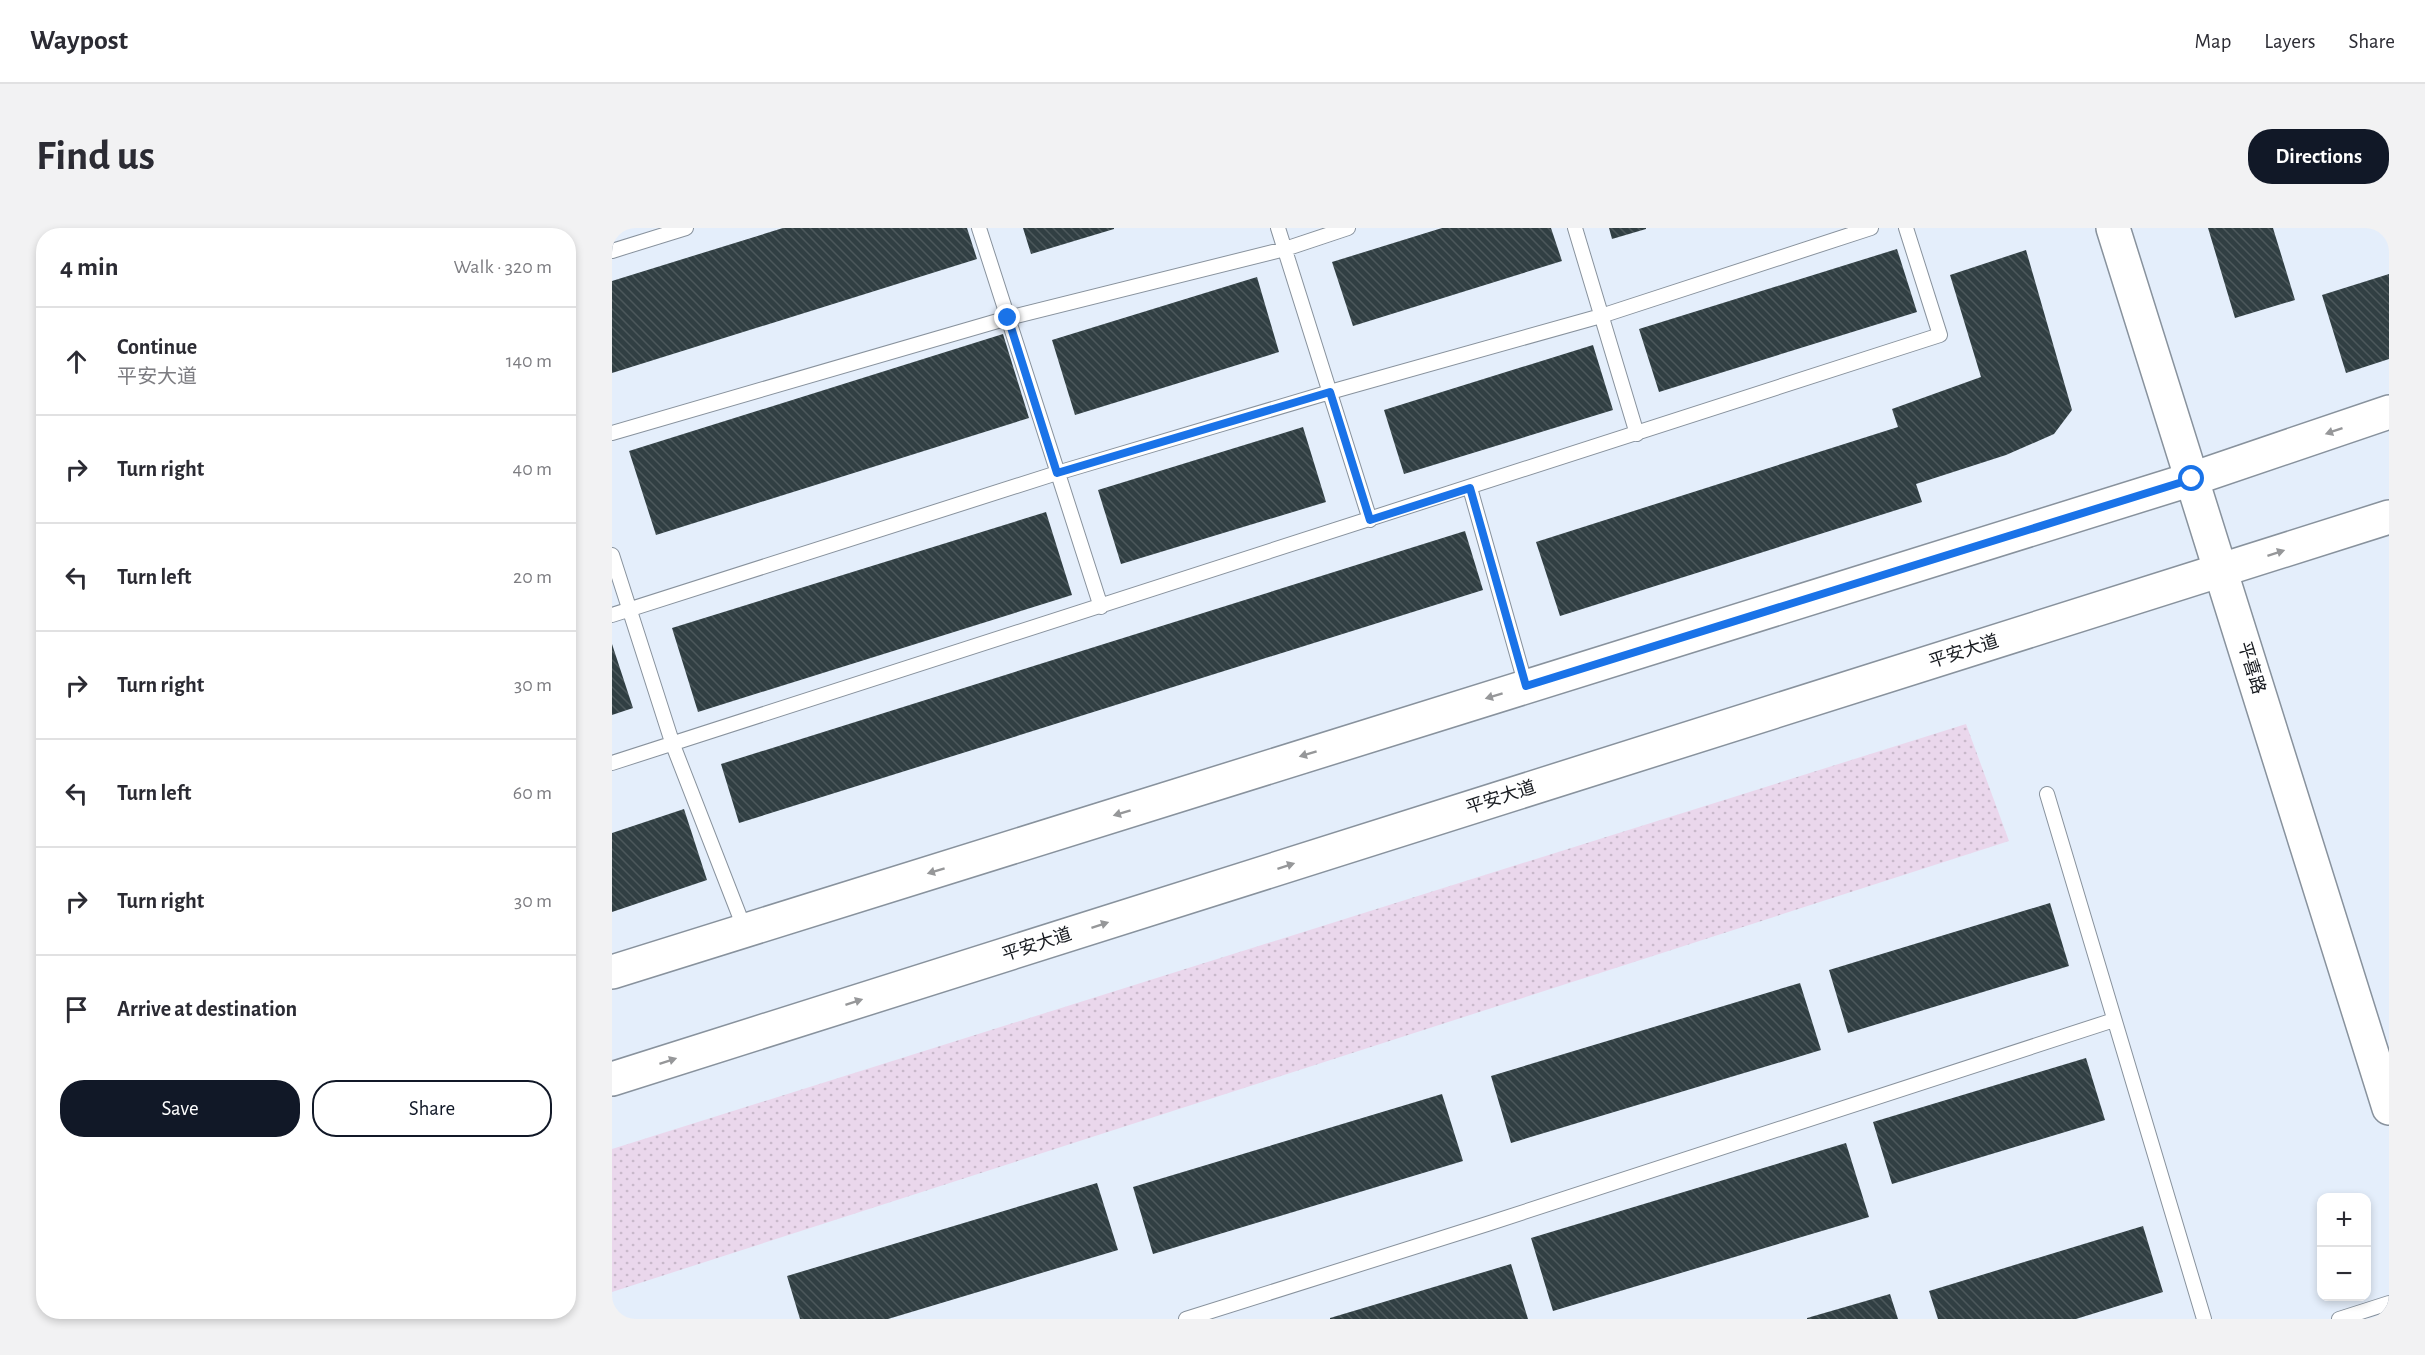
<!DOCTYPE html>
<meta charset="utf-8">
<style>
body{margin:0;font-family:"Alegreya Sans","Noto Sans SC",sans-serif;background:#f2f2f3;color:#2b2b33}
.controls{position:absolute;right:18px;bottom:18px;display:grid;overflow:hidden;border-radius:12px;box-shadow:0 3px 9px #0003}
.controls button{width:54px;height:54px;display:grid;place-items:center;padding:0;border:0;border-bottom:2px solid #e1e1e2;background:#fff;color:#2b2b33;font:30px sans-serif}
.stop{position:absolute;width:18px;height:18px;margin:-14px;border:4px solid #1a73e8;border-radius:50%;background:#fff}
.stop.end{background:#1a73e8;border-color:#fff;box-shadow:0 2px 6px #0008}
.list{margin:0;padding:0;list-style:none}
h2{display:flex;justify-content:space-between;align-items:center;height:78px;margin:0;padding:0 24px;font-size:26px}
h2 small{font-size:20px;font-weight:400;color:#7c7c81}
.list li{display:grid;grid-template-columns:39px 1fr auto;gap:18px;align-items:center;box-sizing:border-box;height:108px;padding:0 24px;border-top:2px solid #e1e1e2}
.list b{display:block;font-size:22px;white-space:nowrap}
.list p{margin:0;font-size:20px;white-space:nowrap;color:#7c7c81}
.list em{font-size:20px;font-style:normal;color:#7c7c81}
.actions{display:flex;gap:12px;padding:18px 24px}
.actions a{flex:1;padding:14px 0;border:2px solid #111827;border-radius:24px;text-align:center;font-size:21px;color:#111827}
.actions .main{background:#111827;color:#fff}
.icon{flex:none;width:33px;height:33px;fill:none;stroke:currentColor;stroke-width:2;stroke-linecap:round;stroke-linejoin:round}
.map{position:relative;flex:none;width:1777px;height:1091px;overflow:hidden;border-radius:24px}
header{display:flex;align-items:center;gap:36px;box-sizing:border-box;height:84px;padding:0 30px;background:#fff;border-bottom:2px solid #e1e1e2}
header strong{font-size:28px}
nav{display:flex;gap:33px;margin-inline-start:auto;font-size:21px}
.intro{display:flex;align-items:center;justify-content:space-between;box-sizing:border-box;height:144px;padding:0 36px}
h1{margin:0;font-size:42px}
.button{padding:15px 27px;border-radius:24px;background:#111827;color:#fff;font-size:21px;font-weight:700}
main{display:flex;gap:36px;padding:0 36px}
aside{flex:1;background:#fff;border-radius:24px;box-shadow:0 3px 9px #0003}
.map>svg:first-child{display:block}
</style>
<header>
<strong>Waypost</strong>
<nav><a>Map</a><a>Layers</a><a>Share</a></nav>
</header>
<div class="intro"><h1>Find us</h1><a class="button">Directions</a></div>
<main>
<aside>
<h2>4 min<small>Walk · 320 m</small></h2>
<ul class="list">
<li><svg class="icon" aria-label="ahead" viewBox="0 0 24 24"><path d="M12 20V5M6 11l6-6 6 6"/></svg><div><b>Continue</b><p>平安大道</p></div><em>140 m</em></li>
<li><svg class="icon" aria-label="right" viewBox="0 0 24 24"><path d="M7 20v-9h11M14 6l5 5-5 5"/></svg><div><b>Turn right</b></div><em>40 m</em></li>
<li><svg class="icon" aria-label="left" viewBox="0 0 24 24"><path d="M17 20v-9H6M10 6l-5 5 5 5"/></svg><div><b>Turn left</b></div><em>20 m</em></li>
<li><svg class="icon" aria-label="right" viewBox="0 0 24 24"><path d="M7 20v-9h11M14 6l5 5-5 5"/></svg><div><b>Turn right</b></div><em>30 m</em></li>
<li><svg class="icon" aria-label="left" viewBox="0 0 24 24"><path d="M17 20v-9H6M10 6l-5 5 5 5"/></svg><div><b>Turn left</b></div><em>60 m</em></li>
<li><svg class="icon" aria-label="right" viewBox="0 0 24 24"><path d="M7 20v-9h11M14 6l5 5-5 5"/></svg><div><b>Turn right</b></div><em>30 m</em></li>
<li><svg class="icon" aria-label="arrive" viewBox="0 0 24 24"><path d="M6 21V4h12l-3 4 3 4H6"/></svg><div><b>Arrive at destination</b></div></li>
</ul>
<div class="actions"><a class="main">Save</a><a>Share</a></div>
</aside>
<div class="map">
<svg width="1777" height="1091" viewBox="0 0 1777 1091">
<defs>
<pattern id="park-dots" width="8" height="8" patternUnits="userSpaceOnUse" patternTransform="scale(1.5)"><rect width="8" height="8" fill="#ead7ec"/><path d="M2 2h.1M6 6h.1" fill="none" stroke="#c8b8ca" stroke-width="1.8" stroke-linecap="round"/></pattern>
<pattern id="building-back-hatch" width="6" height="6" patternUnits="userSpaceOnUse" patternTransform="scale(1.5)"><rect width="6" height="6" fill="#313f43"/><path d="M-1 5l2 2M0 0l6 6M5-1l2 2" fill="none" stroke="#4c585b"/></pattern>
</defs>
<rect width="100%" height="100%" fill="#e4eefb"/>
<path fill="url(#park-dots)" d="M 1354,496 L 1397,613 L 0,1064 L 0,921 Z"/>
<path fill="url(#building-back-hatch)" d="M 171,0 L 355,0 L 365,31 L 0,145 L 0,53 Z
M 411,0 L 502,0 L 502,1 L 419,26 Z
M 830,0 L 939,0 L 950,33 L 741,98 L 720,34 Z
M 997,0 L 1034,0 L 1034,1 L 1000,11 Z
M 1596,0 L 1661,0 L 1683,72 L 1623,90 Z
M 1285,21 L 1305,84 L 1047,164 L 1027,101 Z
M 1414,22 L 1460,182 L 1442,206 L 1394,227 L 1304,256 L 1310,274 L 948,388 L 924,314 L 1286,199 L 1280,181 L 1369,149 L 1338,47 Z
M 1777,46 L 1777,131 L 1734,145 L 1710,67 Z
M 645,49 L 667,124 L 463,187 L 440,112 Z
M 391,106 L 417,190 L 44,307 L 17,223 Z
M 981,117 L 1001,182 L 792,246 L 772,182 Z
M 691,199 L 714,274 L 509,336 L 486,262 Z
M 434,284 L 460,367 L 86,484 L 60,400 Z
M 853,303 L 871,362 L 127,595 L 109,536 Z
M 0,416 L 21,480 L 0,487 Z
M 72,581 L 95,652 L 0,684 L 0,605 Z
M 1438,675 L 1457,738 L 1236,805 L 1217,742 Z
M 1188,755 L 1209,822 L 899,915 L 879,848 Z
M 1474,830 L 1493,892 L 1280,956 L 1261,894 Z
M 830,866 L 851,933 L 541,1026 L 521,959 Z
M 1234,915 L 1257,989 L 941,1083 L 919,1010 Z
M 485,955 L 506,1022 L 276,1091 L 188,1091 L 175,1048 Z
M 1531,998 L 1551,1064 L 1464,1091 L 1326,1091 L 1317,1063 Z
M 899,1036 L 916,1091 L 718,1091 L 718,1090 Z
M 1278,1066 L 1286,1091 L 1195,1091 L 1195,1090 Z"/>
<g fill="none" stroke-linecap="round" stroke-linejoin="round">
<g stroke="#88929d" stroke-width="16">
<path id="service" d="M 367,0 L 489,379
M 666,0 L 758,292
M 963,0 L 1025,206
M 0,23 L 74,0
M 0,205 L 396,90 L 673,21 L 736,0
M 858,260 L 914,458
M 0,327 L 61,517 L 133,702
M 0,387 L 445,245 L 718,164 L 989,88 L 1259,0
M 0,535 L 1328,107 L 1294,0
M 1435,566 L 1592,1091
M 574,1091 L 875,996 L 1502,792
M 1727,1091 L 1777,1075"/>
</g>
<g stroke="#88929d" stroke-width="36">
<path id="tertiary" d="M 1501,0 L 1777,880"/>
</g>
<g stroke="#88929d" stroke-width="36">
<path id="primary" d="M 0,744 L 1580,251 L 1777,184
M 0,851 L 1777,289"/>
</g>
<use href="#service" stroke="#fff" stroke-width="14"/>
<use href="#tertiary" stroke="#fff" stroke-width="33"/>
<use href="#primary" stroke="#fff" stroke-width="33"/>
</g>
<defs><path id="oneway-solid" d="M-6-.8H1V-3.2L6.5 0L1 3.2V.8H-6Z" transform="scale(1.5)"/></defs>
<g fill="#969799">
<use href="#oneway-solid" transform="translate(1722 203) rotate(161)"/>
<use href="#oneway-solid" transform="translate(1664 325) rotate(-18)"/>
<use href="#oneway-solid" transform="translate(882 468) rotate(163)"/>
<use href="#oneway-solid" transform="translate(696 526) rotate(163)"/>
<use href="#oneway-solid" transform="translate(510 585) rotate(163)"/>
<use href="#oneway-solid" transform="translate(674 638) rotate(-18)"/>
<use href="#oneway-solid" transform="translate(324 643) rotate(163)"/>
<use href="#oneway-solid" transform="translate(488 697) rotate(-18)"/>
<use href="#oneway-solid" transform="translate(242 774) rotate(-18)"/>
<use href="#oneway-solid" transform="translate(56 833) rotate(-18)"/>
</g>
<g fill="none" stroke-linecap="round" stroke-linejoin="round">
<path stroke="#1a73e8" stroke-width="8" d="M 396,90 L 445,245 L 718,164 L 758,292 L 858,260 L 914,458 L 1580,251"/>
</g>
<g text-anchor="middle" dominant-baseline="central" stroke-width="6" stroke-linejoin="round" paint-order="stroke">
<g font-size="18" fill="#15181d" stroke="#fff">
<text transform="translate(1352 424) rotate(-18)">平安大道</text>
<text transform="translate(1639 440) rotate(73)">平喜路</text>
<text transform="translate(889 570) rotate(-18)">平安大道</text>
<text transform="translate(425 717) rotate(-18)">平安大道</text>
</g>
</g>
</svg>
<div class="controls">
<button>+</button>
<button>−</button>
</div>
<div class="stop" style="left:1580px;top:251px"></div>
<div class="stop end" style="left:396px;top:90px"></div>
</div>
</main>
